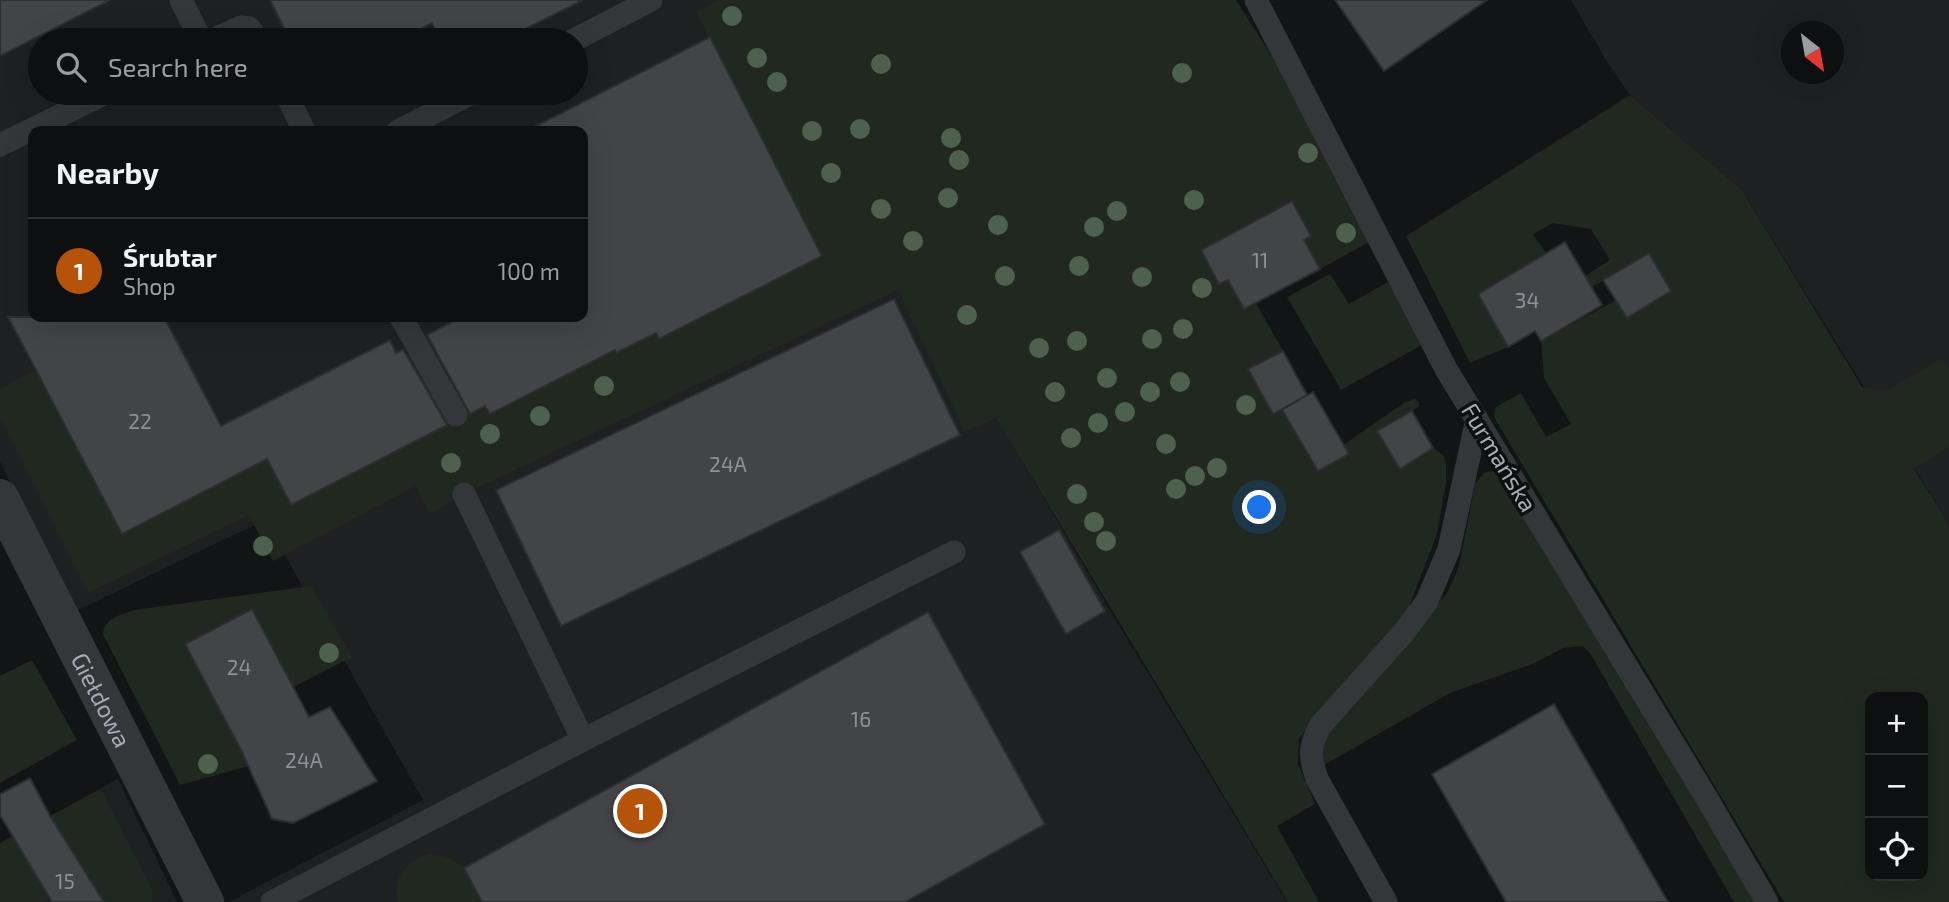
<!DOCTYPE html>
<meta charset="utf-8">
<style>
body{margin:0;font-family:"Exo 2",sans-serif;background:#171819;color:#f1f3f6}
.controls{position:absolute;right:21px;bottom:21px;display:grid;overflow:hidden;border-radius:14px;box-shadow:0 7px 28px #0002}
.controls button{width:63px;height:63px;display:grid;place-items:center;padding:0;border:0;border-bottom:2px solid #2e2f30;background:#0e0f10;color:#f1f3f6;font:35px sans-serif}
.compass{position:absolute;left:1781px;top:21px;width:63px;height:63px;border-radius:50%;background:#0e0f10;box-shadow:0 7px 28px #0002;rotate:149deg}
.you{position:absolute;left:1260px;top:508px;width:24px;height:24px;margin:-18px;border:5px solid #fff;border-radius:50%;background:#1a73e8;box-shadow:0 0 0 10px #1a73e833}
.badge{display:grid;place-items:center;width:46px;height:46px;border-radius:50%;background:#b45309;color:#fff;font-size:23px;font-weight:700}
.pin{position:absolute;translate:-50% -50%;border:4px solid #fff;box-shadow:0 2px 7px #0006}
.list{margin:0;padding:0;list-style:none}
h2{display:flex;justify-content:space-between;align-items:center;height:91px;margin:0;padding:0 28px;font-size:30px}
h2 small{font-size:23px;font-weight:400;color:#9b9c9f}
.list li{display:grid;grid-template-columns:46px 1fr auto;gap:21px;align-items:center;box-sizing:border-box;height:105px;padding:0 28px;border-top:2px solid #2e2f30}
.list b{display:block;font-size:26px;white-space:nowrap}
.list p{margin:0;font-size:23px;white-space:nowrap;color:#9b9c9f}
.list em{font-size:23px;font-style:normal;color:#9b9c9f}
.icon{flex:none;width:38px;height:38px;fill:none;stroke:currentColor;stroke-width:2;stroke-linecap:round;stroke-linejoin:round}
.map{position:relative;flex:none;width:1949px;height:902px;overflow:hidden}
.search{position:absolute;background:#0e0f10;box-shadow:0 7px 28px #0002;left:28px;top:28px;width:560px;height:77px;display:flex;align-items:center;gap:18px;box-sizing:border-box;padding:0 24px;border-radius:38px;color:#9b9c9f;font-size:26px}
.panel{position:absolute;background:#0e0f10;box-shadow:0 7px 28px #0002;left:28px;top:126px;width:560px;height:196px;border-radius:14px}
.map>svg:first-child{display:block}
</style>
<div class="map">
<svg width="1949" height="902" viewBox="0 0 1949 902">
<rect width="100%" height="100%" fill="#131415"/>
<path fill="#1f2022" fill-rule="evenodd" d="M 0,0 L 749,0 L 1126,637 L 1287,902 L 229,902 L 423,800 L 265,520 L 72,613 L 0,461 ZM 40,40 L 576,40 L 576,93 L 40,93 ZM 33,131 L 583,131 L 583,317 L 33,317 Z
M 1571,0 L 1949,0 L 1949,524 L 1741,189 L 1630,95 L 1606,60 ZM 1792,32 L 1834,32 L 1834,74 L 1792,74 Z
M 118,779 L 177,902 L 0,902 L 0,843 Z"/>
<path fill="#202820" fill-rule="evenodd" d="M 718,0 L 1236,0 L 1297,96 L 1375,239 L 1320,269 L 1304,240 L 1311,236 L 1292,201 L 1201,250 L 1219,284 L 1228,280 L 1244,309 L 1256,303 L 1283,351 L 1249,369 L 1274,414 L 1281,410 L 1318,471 L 1349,454 L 1343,445 L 1405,402 L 1415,399 L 1419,402 L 1419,407 L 1378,431 L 1400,469 L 1433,448 L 1443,455 L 1446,463 L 1446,483 L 1437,534 L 1407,612 L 1373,654 L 1315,716 L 1299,739 L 1298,764 L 1315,804 L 1277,826 L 1319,902 L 1288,902 L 996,418 L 965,432 L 898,290 L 464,494 L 430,514 L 416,486 L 273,561 L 249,515 L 88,593 L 0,416 L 0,389 L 36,370 L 122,534 L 266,457 L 291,505 L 436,431 L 434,425 L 484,403 L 490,414 L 607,335 L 616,353 L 822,256 L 696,12 Z
M 1630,95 L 1741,189 L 1862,387 L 1887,391 L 1942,358 L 1949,371 L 1949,447 L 1914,469 L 1949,524 L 1949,902 L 1784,902 L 1494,417 L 1496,407 L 1521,393 L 1546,437 L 1571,424 L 1544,378 L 1541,341 L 1616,300 L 1627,318 L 1671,292 L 1649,254 L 1592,287 L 1585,276 L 1610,260 L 1591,229 L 1553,223 L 1533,234 L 1546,253 L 1478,295 L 1508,347 L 1470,363 L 1406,236 ZM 1870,697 L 1923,697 L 1923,876 L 1870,876 Z
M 1330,274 L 1349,304 L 1393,279 L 1420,330 L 1420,346 L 1341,390 L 1287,297 Z
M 1490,471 L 1500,474 L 1760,902 L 1734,902 L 1590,653 L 1583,646 L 1563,648 L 1535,663 L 1450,693 L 1324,765 L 1321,754 L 1328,732 L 1447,593 L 1459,567 L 1475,484 L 1484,473 Z
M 311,586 L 352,657 L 293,687 L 186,645 L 249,766 L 180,785 L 103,634 C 104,618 121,615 134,610 Z
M 32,660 L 77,740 L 0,783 L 0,676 Z
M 101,789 L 152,890 L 152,902 L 104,902 L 50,898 L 43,902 L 0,902 L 0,843 Z
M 431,854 C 465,857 468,875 482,902 L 397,902 C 393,874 406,862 431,854 Z"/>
<path fill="#424448" stroke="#2d2e31" stroke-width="2" d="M 0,0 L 110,0 L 0,56 Z
M 270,0 L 583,0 L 503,40 L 440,40 L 432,23 L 398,40 L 290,40 Z
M 1335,0 L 1487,0 L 1384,71 Z
M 710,37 L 822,256 L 659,339 L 656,333 L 616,353 L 615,350 L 490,414 L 485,406 L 470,414 L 427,335 L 461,317 L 583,317 L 583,131 L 526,131 Z
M 1292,201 L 1311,236 L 1304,240 L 1320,269 L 1244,309 L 1228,280 L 1219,284 L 1201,250 Z
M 1565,242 L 1602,305 L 1541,341 L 1535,331 L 1508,347 L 1478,294 Z
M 1649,253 L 1671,291 L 1627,318 L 1603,280 Z
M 894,299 L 960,435 L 561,626 L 496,490 Z
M 8,317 L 164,317 L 221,426 L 390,340 L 396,353 L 403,349 L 447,425 L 291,505 L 267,459 L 122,534 Z
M 1283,351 L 1307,395 L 1273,414 L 1248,369 Z
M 1313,392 L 1349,454 L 1318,471 L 1282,410 Z
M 1412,411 L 1433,448 L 1400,469 L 1377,431 Z
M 1059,530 L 1105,611 L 1066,634 L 1020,552 Z
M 252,609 L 309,717 L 330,707 L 377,781 L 293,823 L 272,819 L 242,752 L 185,644 Z
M 928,612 L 1045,824 L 905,902 L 482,902 L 464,868 Z
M 1554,704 L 1668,902 L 1506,902 L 1432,774 Z
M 30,778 L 50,816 L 104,902 L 52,902 L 0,815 L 0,794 Z"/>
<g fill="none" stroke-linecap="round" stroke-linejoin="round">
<path stroke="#34363a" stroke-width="23" d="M 181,0 L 201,40
M 1256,0 L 1446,369 L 1709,802 L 1767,902
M 212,40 L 241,27 L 249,28 L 259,40
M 574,40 L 651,0
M 286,93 L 304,131
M 398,131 L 472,93
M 0,145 L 106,93
M 401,317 L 456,415
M 464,494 L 583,740
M 272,902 L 583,740 L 954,552
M 1386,902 L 1317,779 C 1309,755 1309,748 1320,726 L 1405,631 L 1427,601 L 1449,549 L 1477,419"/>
<path stroke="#34363a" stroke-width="38" id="s1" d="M 0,498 L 205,902"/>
</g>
<g fill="#4e604e">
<circle cx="732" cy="16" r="10"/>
<circle cx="757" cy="58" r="10"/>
<circle cx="881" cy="64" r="10"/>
<circle cx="1182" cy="73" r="10"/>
<circle cx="777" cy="82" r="10"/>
<circle cx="860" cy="129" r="10"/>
<circle cx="812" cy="131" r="10"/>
<circle cx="951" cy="138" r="10"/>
<circle cx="1308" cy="153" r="10"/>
<circle cx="959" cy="160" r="10"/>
<circle cx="831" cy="173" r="10"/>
<circle cx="948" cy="198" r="10"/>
<circle cx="1194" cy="200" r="10"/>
<circle cx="881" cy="209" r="10"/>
<circle cx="1117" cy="211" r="10"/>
<circle cx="998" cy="225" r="10"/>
<circle cx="1094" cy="227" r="10"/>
<circle cx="1346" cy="233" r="10"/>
<circle cx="913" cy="241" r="10"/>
<circle cx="1079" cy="266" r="10"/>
<circle cx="1005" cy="276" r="10"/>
<circle cx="1142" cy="277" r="10"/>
<circle cx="1202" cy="288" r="10"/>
<circle cx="967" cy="315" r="10"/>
<circle cx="1183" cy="329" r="10"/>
<circle cx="1152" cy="339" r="10"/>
<circle cx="1077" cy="341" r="10"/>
<circle cx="1039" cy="348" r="10"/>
<circle cx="1107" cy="378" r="10"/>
<circle cx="1180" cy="382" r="10"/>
<circle cx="604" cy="386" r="10"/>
<circle cx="1055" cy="392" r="10"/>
<circle cx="1150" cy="392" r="10"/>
<circle cx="1246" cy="405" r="10"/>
<circle cx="1125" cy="412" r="10"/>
<circle cx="540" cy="416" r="10"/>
<circle cx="1098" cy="423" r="10"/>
<circle cx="490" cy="434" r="10"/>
<circle cx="1071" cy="438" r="10"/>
<circle cx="1166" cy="444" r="10"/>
<circle cx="451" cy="463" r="10"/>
<circle cx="1217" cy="468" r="10"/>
<circle cx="1195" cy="476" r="10"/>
<circle cx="1176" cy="489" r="10"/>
<circle cx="1077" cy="494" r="10"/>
<circle cx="1094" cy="522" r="10"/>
<circle cx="1106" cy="541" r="10"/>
<circle cx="263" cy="546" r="10"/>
<circle cx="329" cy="653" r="10"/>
<circle cx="208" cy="764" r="10"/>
</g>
<g text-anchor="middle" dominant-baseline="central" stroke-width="7" stroke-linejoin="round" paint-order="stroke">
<g font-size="21" fill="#8c929a">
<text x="1260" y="259">11</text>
<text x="1527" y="299">34</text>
<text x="140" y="420">22</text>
<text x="728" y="463">24A</text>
<text x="239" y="666">24</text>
<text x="861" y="718">16</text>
<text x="304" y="759">24A</text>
<text x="65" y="880">15</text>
</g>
<g font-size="24" fill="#a5acb5" stroke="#0e0f10">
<text transform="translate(1500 457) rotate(59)">Furmańska</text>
<text stroke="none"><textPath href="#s1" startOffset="226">Giełdowa</textPath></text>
</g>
</g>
</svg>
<div class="controls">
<button>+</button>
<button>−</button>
<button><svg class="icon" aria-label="locate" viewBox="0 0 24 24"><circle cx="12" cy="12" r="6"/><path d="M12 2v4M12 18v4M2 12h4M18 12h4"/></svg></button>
</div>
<svg class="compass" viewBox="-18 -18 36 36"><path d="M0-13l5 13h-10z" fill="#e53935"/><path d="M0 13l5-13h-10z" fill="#9b9c9f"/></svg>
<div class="you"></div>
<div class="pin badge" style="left:640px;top:811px">1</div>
<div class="search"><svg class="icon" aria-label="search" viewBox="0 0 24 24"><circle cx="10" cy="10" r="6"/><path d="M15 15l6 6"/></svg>Search here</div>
<section class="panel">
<h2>Nearby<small></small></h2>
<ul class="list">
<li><span class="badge">1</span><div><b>Śrubtar</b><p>Shop</p></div><em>100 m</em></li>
</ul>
</section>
</div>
